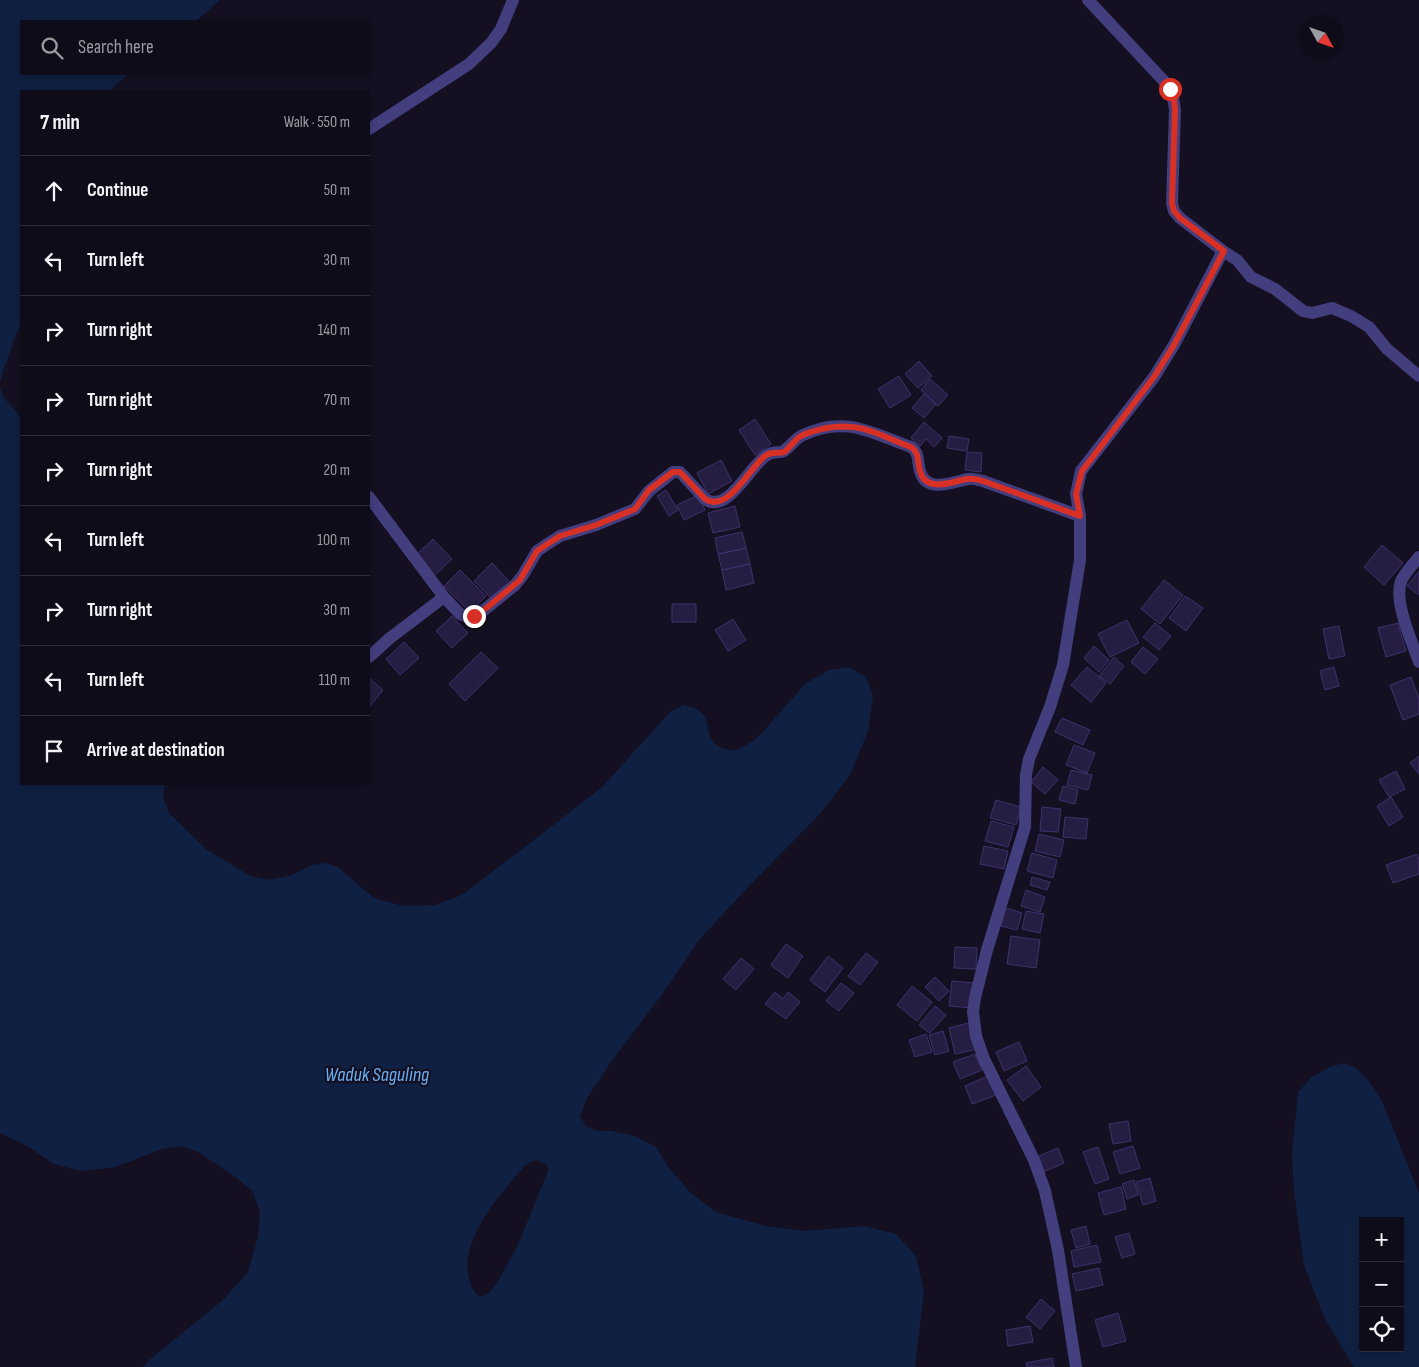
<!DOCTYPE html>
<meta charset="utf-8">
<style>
body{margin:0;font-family:"Sofia Sans Condensed",sans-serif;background:#181523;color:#f1f3f6}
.controls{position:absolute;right:15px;bottom:15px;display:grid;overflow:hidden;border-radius:0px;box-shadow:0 2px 8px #0003}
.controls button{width:45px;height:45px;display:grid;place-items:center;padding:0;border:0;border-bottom:1px solid #2f2c39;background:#0f0c1a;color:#f1f3f6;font:25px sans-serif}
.compass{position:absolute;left:1299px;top:15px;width:45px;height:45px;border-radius:50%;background:#0f0c1a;box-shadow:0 2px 8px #0003;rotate:130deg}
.stop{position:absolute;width:15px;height:15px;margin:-11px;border:4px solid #d93025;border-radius:50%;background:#fff}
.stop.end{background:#d93025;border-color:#fff;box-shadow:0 1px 5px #0008}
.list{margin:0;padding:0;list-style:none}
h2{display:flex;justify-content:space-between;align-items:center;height:65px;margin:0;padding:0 20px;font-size:21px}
h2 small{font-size:16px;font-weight:400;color:#9b9ba2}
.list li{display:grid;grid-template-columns:32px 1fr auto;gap:15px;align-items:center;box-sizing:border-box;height:70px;padding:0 20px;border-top:1px solid #2f2c39}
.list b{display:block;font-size:19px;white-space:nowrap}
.list em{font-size:16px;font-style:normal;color:#9b9ba2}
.icon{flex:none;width:28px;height:28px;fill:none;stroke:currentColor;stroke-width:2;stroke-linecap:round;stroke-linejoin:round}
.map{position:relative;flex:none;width:1419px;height:1367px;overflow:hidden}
.search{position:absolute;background:#0f0c1a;box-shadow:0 2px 8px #0003;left:20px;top:20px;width:350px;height:55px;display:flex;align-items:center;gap:12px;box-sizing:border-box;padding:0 18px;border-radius:0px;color:#9b9ba2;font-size:19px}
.panel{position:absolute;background:#0f0c1a;box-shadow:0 2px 8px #0003;left:20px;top:90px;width:350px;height:695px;border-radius:0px}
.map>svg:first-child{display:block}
</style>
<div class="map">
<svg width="1419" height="1367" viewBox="0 0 1419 1367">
<rect width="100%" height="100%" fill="#141022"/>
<path fill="#0f2042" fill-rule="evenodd" d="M 0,0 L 220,0 L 196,21 L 21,21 L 21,74 L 128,74 L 109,91 L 21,91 L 21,322 L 3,371 L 0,383 Z
M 0,385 L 2,395 L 21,418 L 21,784 L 165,784 L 163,797 L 169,813 L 206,849 L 250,876 L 270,880 L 292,875 L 312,865 L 325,863 L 338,867 L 374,898 L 403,906 L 435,905 L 462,895 L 560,820 L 604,785 L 670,712 L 683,705 L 696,708 L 705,716 L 710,737 L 718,747 L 734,751 L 752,742 L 762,733 L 805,684 L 829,670 L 849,667 L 866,677 L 873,696 L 868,731 L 851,773 L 820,814 L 748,887 L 699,940 L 661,996 L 611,1062 L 587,1098 L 580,1116 L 586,1126 L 596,1131 L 611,1131 L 635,1136 L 656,1147 L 669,1168 L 690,1192 L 716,1212 L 766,1226 L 804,1231 L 864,1226 L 896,1234 L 916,1256 L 924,1291 L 915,1367 L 143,1367 L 149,1360 L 221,1302 L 248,1272 L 258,1236 L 260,1212 L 253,1192 L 236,1177 L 198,1152 L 182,1146 L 162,1149 L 115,1167 L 80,1171 L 54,1164 L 29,1147 L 0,1133 ZM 537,1160 L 547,1165 L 548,1171 L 518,1245 L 497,1283 L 488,1294 L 481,1297 C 475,1294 472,1289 470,1282 C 458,1248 490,1206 511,1182 C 518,1174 525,1162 537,1160 Z
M 1345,1063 L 1356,1068 L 1368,1080 L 1382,1101 L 1419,1193 L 1419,1367 L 1354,1367 L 1325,1319 L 1304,1265 L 1294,1191 L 1292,1154 L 1298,1092 L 1312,1077 L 1332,1066 ZM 1363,1221 L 1400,1221 L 1400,1348 L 1363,1348 Z"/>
<path fill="#261d42" stroke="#3f316c" d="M 919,361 L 932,376 L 918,388 L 905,374 Z
M 899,376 L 911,395 L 890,408 L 878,389 Z
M 930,379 L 948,395 L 938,406 L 921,390 Z
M 924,394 L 936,404 L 924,418 L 912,408 Z
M 755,419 L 771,444 L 755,455 L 739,430 Z
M 924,422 L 942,438 L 934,447 L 926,439 L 920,446 L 911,438 Z
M 949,436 L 969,439 L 967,451 L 947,448 Z
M 967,452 L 982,453 L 981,472 L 965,470 Z
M 721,460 L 732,481 L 708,494 L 697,473 Z
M 666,490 L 678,510 L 669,516 L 657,496 Z
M 698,495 L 705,510 L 684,520 L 677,505 Z
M 735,506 L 740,527 L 713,533 L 708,513 Z
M 742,532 L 746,548 L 718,554 L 715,538 Z
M 433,539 L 452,559 L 434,576 L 415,556 Z
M 1382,545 L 1403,563 L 1384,585 L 1364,567 Z
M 746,548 L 750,564 L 722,570 L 718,554 Z
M 492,563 L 511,583 L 494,601 L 474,581 Z
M 750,564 L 754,583 L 726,590 L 722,570 Z
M 460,570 L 486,596 L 470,612 L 444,586 Z
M 1419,571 L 1419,595 L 1407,586 Z
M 1164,580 L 1183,595 L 1160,624 L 1141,609 Z
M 1185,596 L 1203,608 L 1186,631 L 1169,618 Z
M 672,604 L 696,604 L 696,622 L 672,622 Z
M 452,616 L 468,633 L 452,648 L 436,631 Z
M 733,619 L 746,640 L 728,651 L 715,630 Z
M 1127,620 L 1139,643 L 1110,657 L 1098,634 Z
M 1155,623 L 1171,636 L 1159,650 L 1143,637 Z
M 1398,623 L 1406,651 L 1386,657 L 1378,628 Z
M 1339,626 L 1345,656 L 1329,659 L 1323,629 Z
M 404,642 L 419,658 L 400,675 L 386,659 Z
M 1094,646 L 1109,660 L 1099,672 L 1084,658 Z
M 1143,647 L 1158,659 L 1145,674 L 1131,662 Z
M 481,652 L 498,668 L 465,701 L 449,684 Z
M 1114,657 L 1124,666 L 1110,684 L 1099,676 Z
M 1087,667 L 1106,683 L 1091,702 L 1071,685 Z
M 1334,667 L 1339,686 L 1325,690 L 1320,671 Z
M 1411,677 L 1419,698 L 1419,714 L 1403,720 L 1390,685 Z
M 369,678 L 383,690 L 369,707 Z
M 1062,718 L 1090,730 L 1083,745 L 1055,732 Z
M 1074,745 L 1095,753 L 1087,773 L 1066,765 Z
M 1419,756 L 1419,774 L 1410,763 Z
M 1043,767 L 1058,780 L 1045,794 L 1031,782 Z
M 1071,770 L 1092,775 L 1088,790 L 1067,785 Z
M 1396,771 L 1405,789 L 1389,797 L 1379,780 Z
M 1063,786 L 1078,790 L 1075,804 L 1059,800 Z
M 1391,797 L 1403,817 L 1389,826 L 1377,806 Z
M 996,800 L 1021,807 L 1016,825 L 990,818 Z
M 1042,807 L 1061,809 L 1058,832 L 1040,831 Z
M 1065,817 L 1088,819 L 1086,839 L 1063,837 Z
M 991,821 L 1014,827 L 1008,847 L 985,841 Z
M 1039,834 L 1064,840 L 1060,857 L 1035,851 Z
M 984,846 L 1008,851 L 1004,869 L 980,864 Z
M 1032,853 L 1057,860 L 1053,878 L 1027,871 Z
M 1417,854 L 1419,860 L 1419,874 L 1393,883 L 1386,865 Z
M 1032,877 L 1050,882 L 1047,890 L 1030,885 Z
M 1026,890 L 1045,897 L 1040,912 L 1021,906 Z
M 1006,908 L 1022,913 L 1017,930 L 1001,926 Z
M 1026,911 L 1044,914 L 1040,933 L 1022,929 Z
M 1011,936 L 1040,940 L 1036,968 L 1007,964 Z
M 786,944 L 803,956 L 788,978 L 771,965 Z
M 955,947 L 977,948 L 976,969 L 954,968 Z
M 866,953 L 878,962 L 860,985 L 848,976 Z
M 828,956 L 843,968 L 825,992 L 810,980 Z
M 741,958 L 754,969 L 736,990 L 723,979 Z
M 935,977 L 949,991 L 939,1001 L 925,987 Z
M 952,981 L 974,983 L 971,1008 L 949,1006 Z
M 841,983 L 854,993 L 839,1011 L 826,1001 Z
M 912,986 L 932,1002 L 917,1021 L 897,1005 Z
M 775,992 L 783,999 L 788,992 L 800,1002 L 786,1019 L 765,1004 Z
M 935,1006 L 946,1015 L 930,1033 L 919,1025 Z
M 972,1022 L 978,1049 L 955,1054 L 949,1028 Z
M 943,1031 L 949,1051 L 935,1055 L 929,1035 Z
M 926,1034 L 932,1052 L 915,1057 L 909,1040 Z
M 1019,1042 L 1027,1061 L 1004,1071 L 996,1052 Z
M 975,1054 L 982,1070 L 960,1079 L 953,1062 Z
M 1026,1066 L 1041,1087 L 1023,1101 L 1007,1080 Z
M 988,1076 L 996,1095 L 972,1104 L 965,1086 Z
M 1128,1121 L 1131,1141 L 1113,1144 L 1109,1124 Z
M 1133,1146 L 1140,1168 L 1120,1174 L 1113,1152 Z
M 1098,1147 L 1109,1179 L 1095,1184 L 1083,1152 Z
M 1058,1148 L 1064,1163 L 1043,1172 L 1037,1157 Z
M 1150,1178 L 1156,1201 L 1143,1205 L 1136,1182 Z
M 1134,1180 L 1138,1195 L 1127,1199 L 1122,1184 Z
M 1121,1187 L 1126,1209 L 1104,1215 L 1098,1193 Z
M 1086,1226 L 1090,1244 L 1076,1248 L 1071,1230 Z
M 1129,1233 L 1135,1254 L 1122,1258 L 1115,1237 Z
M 1097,1245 L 1101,1262 L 1074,1267 L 1071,1251 Z
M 1099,1268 L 1103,1285 L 1076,1291 L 1072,1274 Z
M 1041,1299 L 1055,1311 L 1040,1329 L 1026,1317 Z
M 1118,1313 L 1126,1341 L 1103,1347 L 1095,1320 Z
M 1030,1326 L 1033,1342 L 1008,1346 L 1006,1330 Z
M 1052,1358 L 1054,1367 L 1027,1367 L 1026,1363 Z"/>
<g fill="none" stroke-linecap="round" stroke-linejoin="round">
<path stroke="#433e7e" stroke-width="12" d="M 369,129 L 469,64 L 491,43 L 501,29 L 513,0
M 1223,251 L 1237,260 L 1251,277 L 1275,289 L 1303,311 L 1312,313 L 1332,308 L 1351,316 L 1369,327 L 1387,349 L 1419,376
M 369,497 L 444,597 L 460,614 L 467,617 L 474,616 L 484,610 L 515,585 L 523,575 L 537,551 L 549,543 L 560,536 L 596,525 L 635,509 L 649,491 L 673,472 L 680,472 L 705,499 C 728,515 750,465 767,455 C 772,452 776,452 782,452 C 790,448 794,439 803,435 C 846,415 871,433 911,447 C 920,453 917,462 920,471 C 926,494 953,482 968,479 C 973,478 978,480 983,481 L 1080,516
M 1419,557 C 1413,564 1406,572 1402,579 C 1392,599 1412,641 1419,662
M 369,657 L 390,638 L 444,597
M 1076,1367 L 1058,1250 L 1045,1191 L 1034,1160 L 984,1059 L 976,1036 L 973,1012 L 975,998 L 987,950 L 1025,827 L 1026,775 L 1029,759 L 1050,707 L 1063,665 L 1080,560 L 1080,516 L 1076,494 L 1081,471 L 1154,377 L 1174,345 L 1223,251 L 1180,218 L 1174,211 L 1172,203 L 1175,110 C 1174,98 1171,90 1163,80 L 1088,0"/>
</g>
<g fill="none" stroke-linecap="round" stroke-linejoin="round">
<path stroke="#d93025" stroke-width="6" d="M 474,616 L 484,610 L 520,580 L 537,551 L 549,543 L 560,536 L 596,525 L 635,509 L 649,490 L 673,472 L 680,472 L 705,499 C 728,514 750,467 765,456 C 771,451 778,454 784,452 C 790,448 794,440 801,436 C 808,432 818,430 826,428 C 863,422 878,435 911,447 C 920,453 917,462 920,471 C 926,494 954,481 967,479 C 973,478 978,480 983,481 L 1080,516 L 1076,494 L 1082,471 L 1154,377 L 1174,345 L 1224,251 L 1180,218 L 1174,211 L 1172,203 L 1175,110 L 1174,100 L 1170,89"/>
</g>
<g text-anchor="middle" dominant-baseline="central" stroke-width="4.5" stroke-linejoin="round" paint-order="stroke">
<g font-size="20" font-style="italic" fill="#69aff5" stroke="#141022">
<text x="377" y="1075">Waduk Saguling</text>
</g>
</g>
</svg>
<div class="controls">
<button>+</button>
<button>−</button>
<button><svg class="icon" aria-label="locate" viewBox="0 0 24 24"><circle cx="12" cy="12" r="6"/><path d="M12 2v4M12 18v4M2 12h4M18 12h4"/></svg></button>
</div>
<svg class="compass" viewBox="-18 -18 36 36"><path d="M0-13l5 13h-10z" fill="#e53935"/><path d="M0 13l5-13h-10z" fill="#9b9ba2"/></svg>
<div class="stop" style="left:1170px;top:89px"></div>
<div class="stop end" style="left:474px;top:616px"></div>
<div class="search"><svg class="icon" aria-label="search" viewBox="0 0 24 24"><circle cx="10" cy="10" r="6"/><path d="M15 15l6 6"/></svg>Search here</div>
<section class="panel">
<h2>7 min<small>Walk · 550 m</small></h2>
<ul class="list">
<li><svg class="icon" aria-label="ahead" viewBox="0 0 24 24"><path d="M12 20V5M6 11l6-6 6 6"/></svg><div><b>Continue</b></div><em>50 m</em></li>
<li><svg class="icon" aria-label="left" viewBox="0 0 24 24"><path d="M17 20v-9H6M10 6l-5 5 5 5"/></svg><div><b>Turn left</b></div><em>30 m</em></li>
<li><svg class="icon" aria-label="right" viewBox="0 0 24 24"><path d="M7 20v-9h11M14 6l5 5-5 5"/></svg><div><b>Turn right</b></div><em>140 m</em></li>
<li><svg class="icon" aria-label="right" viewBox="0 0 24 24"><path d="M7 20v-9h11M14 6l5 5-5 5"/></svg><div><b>Turn right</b></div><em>70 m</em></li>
<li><svg class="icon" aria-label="right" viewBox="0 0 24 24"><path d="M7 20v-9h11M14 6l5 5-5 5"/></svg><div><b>Turn right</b></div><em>20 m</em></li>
<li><svg class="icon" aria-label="left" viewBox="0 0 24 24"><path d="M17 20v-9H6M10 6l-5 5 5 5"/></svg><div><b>Turn left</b></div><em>100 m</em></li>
<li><svg class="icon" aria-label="right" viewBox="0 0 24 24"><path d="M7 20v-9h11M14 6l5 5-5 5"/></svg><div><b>Turn right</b></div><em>30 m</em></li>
<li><svg class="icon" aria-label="left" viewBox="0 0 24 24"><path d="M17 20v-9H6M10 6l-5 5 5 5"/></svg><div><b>Turn left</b></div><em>110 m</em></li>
<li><svg class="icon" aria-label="arrive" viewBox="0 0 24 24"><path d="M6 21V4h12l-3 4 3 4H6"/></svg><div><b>Arrive at destination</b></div></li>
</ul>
</section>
</div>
